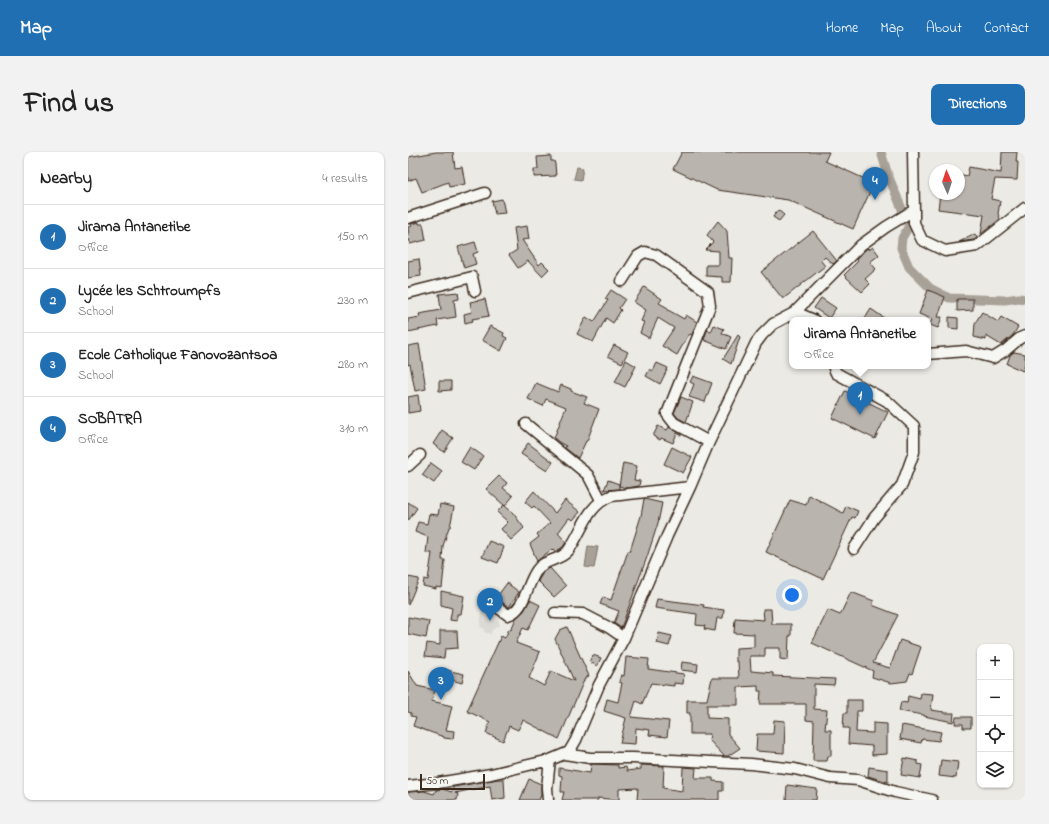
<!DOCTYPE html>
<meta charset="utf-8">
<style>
body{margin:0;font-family:"Indie Flower",sans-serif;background:#f2f2f2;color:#222}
.controls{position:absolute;right:12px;bottom:12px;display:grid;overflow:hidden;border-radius:8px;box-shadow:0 1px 3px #0004}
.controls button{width:36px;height:36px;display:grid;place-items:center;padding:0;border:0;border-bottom:1px solid #e0e0e0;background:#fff;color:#222;font:20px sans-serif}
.compass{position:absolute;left:521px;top:12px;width:36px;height:36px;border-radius:50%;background:#fff;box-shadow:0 1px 3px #0004;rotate:357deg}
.scale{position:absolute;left:12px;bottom:10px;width:65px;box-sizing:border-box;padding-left:4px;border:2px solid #3b2a1e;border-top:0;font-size:11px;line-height:14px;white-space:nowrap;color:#3b2a1e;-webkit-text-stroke:3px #f6f6f2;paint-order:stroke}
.you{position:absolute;left:384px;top:443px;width:14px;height:14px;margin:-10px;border:3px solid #fff;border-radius:50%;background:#1a73e8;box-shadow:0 0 0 6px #1a73e833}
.badge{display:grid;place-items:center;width:26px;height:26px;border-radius:50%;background:#1f6fb2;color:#fff;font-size:13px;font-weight:700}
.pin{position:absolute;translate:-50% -33px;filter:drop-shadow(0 1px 2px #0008)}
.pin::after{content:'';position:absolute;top:21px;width:14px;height:12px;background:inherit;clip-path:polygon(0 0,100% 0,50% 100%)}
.popup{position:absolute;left:381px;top:165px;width:142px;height:52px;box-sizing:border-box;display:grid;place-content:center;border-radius:8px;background:#fff;filter:drop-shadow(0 1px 3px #0005);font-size:13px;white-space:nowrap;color:#767676}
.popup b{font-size:15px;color:#222}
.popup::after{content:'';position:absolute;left:50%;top:100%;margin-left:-8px;border:8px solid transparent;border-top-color:#fff}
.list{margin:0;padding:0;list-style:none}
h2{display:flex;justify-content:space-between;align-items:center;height:52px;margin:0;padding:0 16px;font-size:17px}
h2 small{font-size:13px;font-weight:400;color:#767676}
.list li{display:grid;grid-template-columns:26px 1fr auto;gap:12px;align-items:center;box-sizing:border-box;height:64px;padding:0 16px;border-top:1px solid #e0e0e0}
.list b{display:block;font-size:15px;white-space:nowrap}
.list p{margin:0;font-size:13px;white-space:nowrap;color:#767676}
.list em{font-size:13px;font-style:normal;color:#767676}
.icon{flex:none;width:22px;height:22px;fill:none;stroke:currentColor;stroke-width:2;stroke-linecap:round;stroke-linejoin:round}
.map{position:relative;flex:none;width:617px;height:648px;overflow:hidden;border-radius:8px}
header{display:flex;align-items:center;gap:24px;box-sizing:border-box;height:56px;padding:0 20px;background:#1f6fb2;color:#fff}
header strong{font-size:19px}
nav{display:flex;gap:22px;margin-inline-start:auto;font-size:14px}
.intro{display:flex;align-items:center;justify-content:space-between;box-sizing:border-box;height:96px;padding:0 24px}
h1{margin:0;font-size:28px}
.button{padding:10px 18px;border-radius:8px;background:#1f6fb2;color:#fff;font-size:14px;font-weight:700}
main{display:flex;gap:24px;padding:0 24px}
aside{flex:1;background:#fff;border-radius:8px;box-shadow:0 1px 3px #0004}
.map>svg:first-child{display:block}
</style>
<header>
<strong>Map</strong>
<nav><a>Home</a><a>Map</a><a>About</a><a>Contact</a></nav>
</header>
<div class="intro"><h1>Find us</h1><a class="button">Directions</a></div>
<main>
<aside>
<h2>Nearby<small>4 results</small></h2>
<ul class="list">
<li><span class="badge">1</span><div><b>Jirama Antanetibe</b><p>Office</p></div><em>150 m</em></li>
<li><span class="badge">2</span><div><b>Lycée les Schtroumpfs</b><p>School</p></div><em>230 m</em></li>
<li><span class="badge">3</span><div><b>Ecole Catholique Fanovozantsoa</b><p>School</p></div><em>280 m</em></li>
<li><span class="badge">4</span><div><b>SOBATRA</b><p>Office</p></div><em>310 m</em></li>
</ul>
</aside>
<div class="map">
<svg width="617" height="648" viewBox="0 0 617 648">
<rect width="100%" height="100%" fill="#ebeae5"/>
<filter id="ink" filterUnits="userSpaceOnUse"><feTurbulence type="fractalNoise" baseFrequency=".025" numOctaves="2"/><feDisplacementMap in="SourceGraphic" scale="8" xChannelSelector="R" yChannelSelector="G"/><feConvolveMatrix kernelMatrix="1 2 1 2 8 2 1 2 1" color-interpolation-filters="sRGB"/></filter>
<g filter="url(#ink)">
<path fill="#dcdad4" d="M 78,455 L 87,458 L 94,465 L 90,468 L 92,473 L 84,478 L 83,482 L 76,480 L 77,477 L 72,475 L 74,459 Z"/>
<path fill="#a8a198" stroke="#7c7167" d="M 169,15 L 175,16 L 173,28 L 166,27 Z
M 180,394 L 190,395 L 186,416 L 177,415 Z"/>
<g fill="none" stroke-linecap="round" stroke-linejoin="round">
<path stroke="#a8a198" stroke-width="9" d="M 473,0 L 480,23 L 501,74 L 494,86 L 493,96 L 501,115 L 522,136 L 541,146 L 597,148 L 611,146 L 617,147"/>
</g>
<path fill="#bab4ae" stroke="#3b2a1e" d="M 28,0 L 45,0 L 47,16 L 54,15 L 57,32 L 41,35 L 40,30 L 14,40 L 8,26 L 0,29 L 0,5 Z
M 274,0 L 421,0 L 417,9 L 466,31 L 445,77 L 380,48 L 309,38 L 265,17 Z
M 594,0 L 609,0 L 608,10 L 610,10 L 609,28 L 587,27 L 583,47 L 592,49 L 590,62 L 592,66 L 591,68 L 573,82 L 576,63 L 530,57 L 532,42 L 551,42 L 551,22 L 559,24 L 561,15 L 593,21 Z
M 143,4 L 143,9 L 146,9 L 147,12 L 148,24 L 126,25 L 126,17 L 130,17 L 129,5 Z
M 94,47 L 97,61 L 87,62 L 84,49 Z
M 370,58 L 376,63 L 371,69 L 365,65 Z
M 310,69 L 319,79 L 321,106 L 324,106 L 323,130 L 314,130 L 314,125 L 298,124 L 298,113 L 311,113 L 311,99 L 297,98 L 305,90 L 299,83 Z
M 11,70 L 11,72 L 15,72 L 18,88 L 2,92 L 0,75 L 4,74 L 3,72 Z
M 119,74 L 121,87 L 114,88 L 131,113 L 134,110 L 141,117 L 134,124 L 120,109 L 110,116 L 101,103 L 109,98 L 106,76 Z
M 405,79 L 429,109 L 425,112 L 417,105 L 413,109 L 417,114 L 375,147 L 353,120 Z
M 567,82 L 569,86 L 566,88 L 551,90 Z
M 67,90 L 70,100 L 65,102 L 68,112 L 56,116 L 50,95 Z
M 465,95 L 471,103 L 462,110 L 468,117 L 457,127 L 462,132 L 454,140 L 436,123 L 450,109 L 448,108 L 457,98 L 460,96 L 461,98 Z
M 11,107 L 13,124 L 0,126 L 0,109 Z
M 236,135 L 254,147 L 251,151 L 260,156 L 260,158 L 276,167 L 278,163 L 289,170 L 284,183 L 282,182 L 280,184 L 269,203 L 254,194 L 266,176 L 250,166 L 241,186 L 232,181 L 236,170 L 233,169 L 238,158 L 226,150 Z
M 203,138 L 217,147 L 211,156 L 213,158 L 205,171 L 198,166 L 185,190 L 169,182 L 178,165 L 186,170 L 200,148 L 197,147 Z
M 520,138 L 537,145 L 530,165 L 534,165 L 530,176 L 522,173 L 524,167 L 511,162 Z
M 50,140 L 51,147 L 46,148 L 48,165 L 29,168 L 30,174 L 0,180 L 0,167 L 12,165 L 11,162 L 33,158 L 31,142 Z
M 413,146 L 428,156 L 421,166 L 406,156 Z
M 77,147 L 81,164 L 64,167 L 65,169 L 57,171 L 56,162 L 64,160 L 62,150 Z
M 549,147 L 565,147 L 565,158 L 549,159 Z
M 463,157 L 479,168 L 456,168 Z
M 574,160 L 590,170 L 593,165 L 610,175 L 605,183 L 593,193 L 578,184 L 578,188 L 566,185 L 567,171 Z
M 541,165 L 550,166 L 550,177 L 541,176 Z
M 306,173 L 316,177 L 314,181 L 323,185 L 318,197 L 296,188 L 299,178 L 303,180 Z
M 82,174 L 96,181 L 95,184 L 99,186 L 93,199 L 74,188 Z
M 330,183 L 332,185 L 323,212 L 315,207 Z
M 11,192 L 18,237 L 7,239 L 2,212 L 0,213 L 0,194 Z
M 206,193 L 220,200 L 214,211 L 200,204 Z
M 606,200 L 617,202 L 617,211 L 615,219 L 599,212 L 602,203 Z
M 218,208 L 228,214 L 217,235 L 207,230 Z
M 249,211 L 260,216 L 252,232 L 238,224 L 242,217 L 245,219 Z
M 285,224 L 304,231 L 297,250 L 281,245 L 286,232 L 282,230 Z
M 31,229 L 43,229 L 43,238 L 31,239 Z
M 128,231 L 150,240 L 153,233 L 163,237 L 163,239 L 179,245 L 176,251 L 191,257 L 179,289 L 178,289 L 170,306 L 157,296 L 158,294 L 152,291 L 146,286 L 158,255 L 138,247 L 135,254 L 120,247 Z
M 437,239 L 480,260 L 467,287 L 424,266 Z
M 10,243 L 12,259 L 0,261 L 0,245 Z
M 273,245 L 285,250 L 278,270 L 270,266 L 266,261 Z
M 250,274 L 259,278 L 261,275 L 273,282 L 273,284 L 269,281 L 265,291 L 253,286 L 252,288 L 245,284 Z
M 34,278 L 45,286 L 36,300 L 25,292 Z
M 120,291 L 145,310 L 139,319 L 113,302 Z
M 62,295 L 75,304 L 66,318 L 53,310 Z
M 264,295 L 284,305 L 275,321 L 256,312 Z
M 23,311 L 34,319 L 26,331 L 14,323 Z
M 215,311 L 229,314 L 226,328 L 232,329 L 231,334 L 219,336 L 211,334 Z
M 91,324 L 99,331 L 95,336 L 105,344 L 97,354 L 78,337 Z
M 200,328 L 211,332 L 211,337 L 196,338 Z
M 126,339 L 147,361 L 157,348 L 172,360 L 165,368 L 161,366 L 150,381 L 158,390 L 155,395 L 147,400 L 144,397 L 129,409 L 122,392 L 131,385 L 129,382 L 142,371 L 126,354 L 124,356 L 117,350 Z
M 401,343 L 435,361 L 438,354 L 450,359 L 447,366 L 444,365 L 415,427 L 358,400 L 382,348 L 398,353 Z
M 236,347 L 254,351 L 250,371 L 239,405 L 213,476 L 206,471 L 211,459 L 192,452 L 195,445 L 203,448 L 220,399 L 222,399 L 233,364 Z
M 0,350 L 9,356 L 0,369 Z
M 32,352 L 46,355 L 42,375 L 41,375 L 35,394 L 34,408 L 37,408 L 34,436 L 28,435 L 28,437 L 15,434 L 16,427 L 20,428 L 24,401 L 18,401 L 20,385 L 7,380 L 10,370 L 19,372 L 21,362 L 30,363 Z
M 96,353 L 105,361 L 116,376 L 103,388 L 93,377 L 100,370 L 89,360 Z
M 81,389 L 96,395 L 90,411 L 74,405 Z
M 142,416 L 158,434 L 146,445 L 130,429 L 136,419 Z
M 0,425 L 11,427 L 0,453 Z
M 99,431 L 111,440 L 101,455 L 88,446 Z
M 33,439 L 56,444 L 53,462 L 49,462 L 49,469 L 42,468 L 44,456 L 33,453 Z
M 443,440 L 466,449 L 464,453 L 490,463 L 465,511 L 482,516 L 492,488 L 513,495 L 504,522 L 502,521 L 499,529 L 483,531 L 464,525 L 465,519 L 404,491 L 420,458 L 432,463 Z
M 249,447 L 296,453 L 295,455 L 316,458 L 315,466 L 309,466 L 307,479 L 296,477 L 297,474 L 288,473 L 289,462 L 247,456 Z
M 122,448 L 132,453 L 120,478 L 115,476 L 108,491 L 132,500 L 121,526 L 136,534 L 143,519 L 166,529 L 147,487 L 152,478 L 159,475 L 181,524 L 177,526 L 151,587 L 115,568 L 110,578 L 101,574 L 95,589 L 78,581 L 82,570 L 59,559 L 93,484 L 97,486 L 101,477 L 103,478 L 108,466 L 116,459 Z
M 355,457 L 363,457 L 364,472 L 383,472 L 383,484 L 381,484 L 380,508 L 372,507 L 372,496 L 357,496 L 357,504 L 342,504 L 343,519 L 365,521 L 365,524 L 427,527 L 426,533 L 406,532 L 406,557 L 419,558 L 417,578 L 423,578 L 423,604 L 420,604 L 419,609 L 405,609 L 406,569 L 398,568 L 398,552 L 352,552 L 353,539 L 350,539 L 350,534 L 330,535 L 330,553 L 299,553 L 299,566 L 320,567 L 320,582 L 332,596 L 320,604 L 316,604 L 301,588 L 302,582 L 282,582 L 282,561 L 279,561 L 279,548 L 299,548 L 304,526 L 331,526 L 330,510 L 328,510 L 328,496 L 346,495 L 346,482 L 326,481 L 327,466 L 356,468 Z
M 0,465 L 21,469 L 18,486 L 0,482 Z
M 32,479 L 49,479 L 50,496 L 37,497 L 36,506 L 17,504 L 19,491 L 32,493 Z
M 251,481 L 264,484 L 261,494 L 249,491 Z
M 185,503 L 193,506 L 189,514 L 182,510 Z
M 218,505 L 241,507 L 240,517 L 276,522 L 275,532 L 266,531 L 266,534 L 243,531 L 234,552 L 228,549 L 223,565 L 261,569 L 259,585 L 241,583 L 242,578 L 228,576 L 227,592 L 212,591 L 218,566 L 196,559 L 199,547 L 210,550 L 214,531 L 211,530 L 213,523 L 216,524 Z
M 274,510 L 290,512 L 289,520 L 273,518 Z
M 38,518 L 56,522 L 54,531 L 37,526 Z
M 0,519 L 9,534 L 27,538 L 24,549 L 44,554 L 38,578 L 46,579 L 45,587 L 36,586 L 36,585 L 5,574 L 8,565 L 3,564 L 3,561 L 0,560 Z
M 513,541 L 525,542 L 523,558 L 536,560 L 536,561 L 546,561 L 545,570 L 516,564 L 516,563 L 491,559 L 493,550 L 499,551 L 500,544 L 512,547 Z
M 439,548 L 454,548 L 454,559 L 449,559 L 448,580 L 465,581 L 465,571 L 479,572 L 479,602 L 464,603 L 464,594 L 440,592 L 441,576 L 435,576 L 436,561 L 439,561 Z
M 548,565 L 563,565 L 563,576 L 555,576 L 555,572 L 547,572 Z
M 366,568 L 377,569 L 376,601 L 348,599 L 349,582 L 365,582 Z
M 494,573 L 533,580 L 531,589 L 514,587 L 513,591 L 492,587 Z
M 496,606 L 510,609 L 510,612 L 514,613 L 512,626 L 493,623 Z
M 533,608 L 550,610 L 548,626 L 531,624 Z
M 183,612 L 210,613 L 210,616 L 218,615 L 219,619 L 233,617 L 233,613 L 256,614 L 255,636 L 274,639 L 275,615 L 288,616 L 287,626 L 305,626 L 305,629 L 315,630 L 315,639 L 311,639 L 311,648 L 229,648 L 230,636 L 211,637 L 211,648 L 190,646 L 190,648 L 154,648 L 156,640 L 153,640 L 154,624 L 151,623 L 151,616 L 182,621 Z
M 461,615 L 480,618 L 480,630 L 460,624 Z
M 90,627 L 96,627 L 97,646 L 84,648 L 82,634 L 47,641 L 50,642 L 49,648 L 0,648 L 0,640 L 16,639 L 26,642 L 28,638 L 34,637 L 44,640 L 45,635 Z
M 121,627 L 133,632 L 133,643 L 131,648 L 112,648 Z
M 379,633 L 409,637 L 408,648 L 378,648 Z"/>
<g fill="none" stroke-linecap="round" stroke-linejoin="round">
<g stroke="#3b2a1e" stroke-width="13">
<path id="minor" d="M 506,58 L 506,71 L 514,88 L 537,99 L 569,94 L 617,56
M 0,66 L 77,41
M 214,129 L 230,104 L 237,100 L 248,103 L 300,140 L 302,154 L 259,262 L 266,271 L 301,290
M 0,141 L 64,125 L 67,139
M 386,161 L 453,93 L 478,75 L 506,58 L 505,0
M 520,202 L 558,199 L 585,206 L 598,198 L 612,186 L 617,184
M 425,214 L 428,221 L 479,249 L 506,274 L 506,300 L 494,333 L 466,366 L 446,397
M 118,272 L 180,323 L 193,348
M 0,314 L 12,303
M 81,449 L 100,463 C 117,458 119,431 129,418 C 136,407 152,409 160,399 C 175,379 178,354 203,344 L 282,335
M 147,461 L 175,462 L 200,475 L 216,486
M 157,602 L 182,606 L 225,606 L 343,612 L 387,617 L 422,626 L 450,628 L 487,640 L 524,648
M 0,634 L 30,631 L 83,622 L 142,608 L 161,600 L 168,588 L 191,533 L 216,486 L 259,384 L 282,335 L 301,290 L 348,191 L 354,183 L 365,172 L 386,161 L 392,162 L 406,168
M 140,648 L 139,636 L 142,608"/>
</g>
<use href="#minor" stroke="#f6f6f2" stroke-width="10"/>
</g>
</g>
</svg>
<div class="controls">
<button>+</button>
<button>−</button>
<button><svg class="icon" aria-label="locate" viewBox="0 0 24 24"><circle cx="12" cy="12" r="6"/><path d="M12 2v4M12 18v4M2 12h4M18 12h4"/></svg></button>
<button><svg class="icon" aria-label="layers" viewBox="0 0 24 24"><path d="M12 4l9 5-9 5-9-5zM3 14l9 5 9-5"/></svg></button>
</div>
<svg class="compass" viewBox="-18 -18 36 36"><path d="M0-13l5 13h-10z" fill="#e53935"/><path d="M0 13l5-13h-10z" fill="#767676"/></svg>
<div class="scale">50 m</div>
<div class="you"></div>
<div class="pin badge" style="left:452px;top:263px">1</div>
<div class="popup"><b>Jirama Antanetibe</b>Office</div>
<div class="pin badge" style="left:82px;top:469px">2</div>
<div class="pin badge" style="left:33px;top:548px">3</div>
<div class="pin badge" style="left:467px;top:48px">4</div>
</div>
</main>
